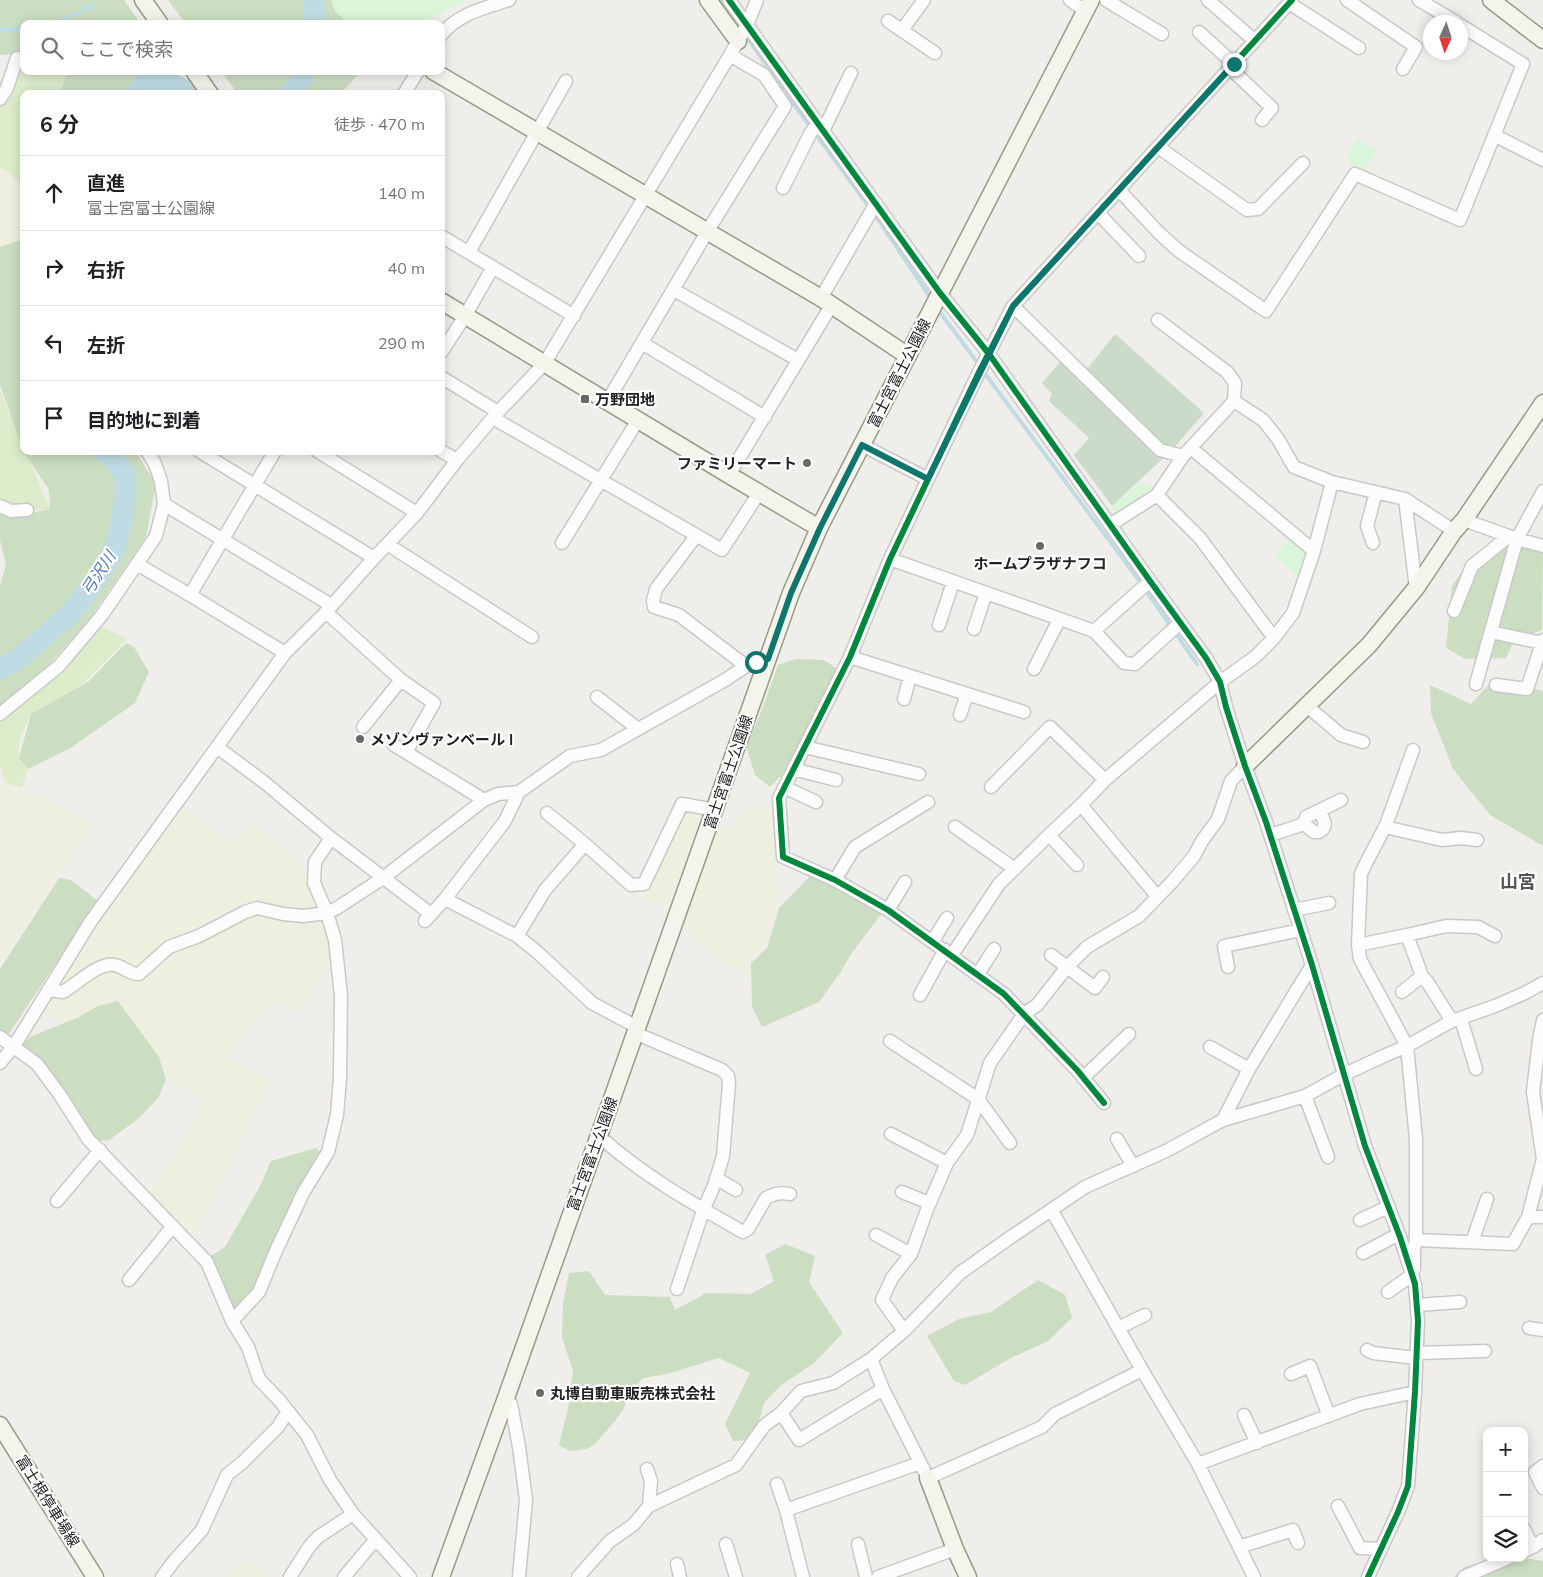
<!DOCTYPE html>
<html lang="ja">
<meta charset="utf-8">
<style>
body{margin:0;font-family:Mulish,"Noto Sans JP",sans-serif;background:#f6f6f6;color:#202124}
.controls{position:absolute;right:15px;bottom:15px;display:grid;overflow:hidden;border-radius:10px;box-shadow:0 2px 12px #0003}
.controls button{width:45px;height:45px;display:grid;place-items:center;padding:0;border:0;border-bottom:1px solid #e0e0e0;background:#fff;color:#202124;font:25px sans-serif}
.compass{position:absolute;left:1423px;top:15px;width:45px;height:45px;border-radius:50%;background:#fff;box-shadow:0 2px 12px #0003;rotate:183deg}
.stop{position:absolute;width:15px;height:15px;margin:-11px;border:4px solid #0f766e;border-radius:50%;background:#fff}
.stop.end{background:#0f766e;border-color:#fff;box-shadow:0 1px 5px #0008}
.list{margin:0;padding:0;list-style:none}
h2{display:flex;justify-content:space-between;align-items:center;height:65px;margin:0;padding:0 20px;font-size:21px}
h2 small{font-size:16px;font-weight:400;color:#757577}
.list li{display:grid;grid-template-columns:32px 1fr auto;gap:15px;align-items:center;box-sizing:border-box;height:75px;padding:0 20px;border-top:1px solid #e0e0e0}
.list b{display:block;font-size:19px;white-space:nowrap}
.list p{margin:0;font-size:16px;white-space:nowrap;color:#757577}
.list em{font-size:16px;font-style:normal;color:#757577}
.icon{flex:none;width:28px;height:28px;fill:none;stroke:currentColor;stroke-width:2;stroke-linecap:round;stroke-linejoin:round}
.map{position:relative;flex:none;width:1543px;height:1577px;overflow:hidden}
.search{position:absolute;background:#fff;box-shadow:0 2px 12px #0003;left:20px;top:20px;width:425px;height:55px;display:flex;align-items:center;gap:12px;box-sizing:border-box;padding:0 18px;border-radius:10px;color:#757577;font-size:19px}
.panel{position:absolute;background:#fff;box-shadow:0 2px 12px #0003;left:20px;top:90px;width:425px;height:365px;border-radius:10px}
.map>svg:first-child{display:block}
</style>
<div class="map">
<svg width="1543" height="1577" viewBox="0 0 1543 1577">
<rect width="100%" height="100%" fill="#f0eeeb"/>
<path fill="#efefdf" d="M 0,168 L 7,170 L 21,185 L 24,192 L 24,239 L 0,247 Z
M 5,783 L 93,822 L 0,963 L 0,786 Z
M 750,804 L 773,813 L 779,898 L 763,947 L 749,961 L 749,981 L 739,970 L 720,960 L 683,926 L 718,827 L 729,831 Z
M 184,807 L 230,843 L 252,820 L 306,871 L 307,888 L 316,909 L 298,911 L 253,903 L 209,924 L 139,978 L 241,917 L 262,912 L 323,922 L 331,959 L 299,1012 L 275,999 L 224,1058 L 270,1079 L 192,1242 L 148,1194 L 176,1155 L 206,1100 L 170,1081 L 161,1062 L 118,998 L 65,1023 L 43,1013 L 107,910 Z
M 685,810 L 700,818 L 666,909 L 647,897 L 654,870 Z
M 250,1557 L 268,1577 L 227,1577 Z"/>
<path fill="#ddeccb" d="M 11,54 L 24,54 L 24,71 L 67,71 L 60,94 L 24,94 L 24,192 C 20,182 11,172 0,168 L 0,82 Z
M 0,390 L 24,447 L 24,451 L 26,451 L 50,509 L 11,511 L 0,506 Z
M 99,625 L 127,639 L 81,686 L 31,714 L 19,741 L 19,758 L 28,769 L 22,788 L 5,783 L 0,765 L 0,718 Z"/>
<path fill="#cbdec1" d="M 0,0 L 124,0 L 141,24 L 24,24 L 24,54 L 0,55 Z
M 168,0 L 441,0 L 402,24 L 186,24 Z
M 67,71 L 176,71 L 193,94 L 60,94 Z
M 221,71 L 361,71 L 340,94 L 238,94 Z
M 24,239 L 24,451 L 135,451 L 156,484 L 146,537 L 86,624 L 42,672 L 0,709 L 0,585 L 6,565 L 0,540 L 0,507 L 26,514 L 50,509 L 49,490 L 24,452 L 0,385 L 0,247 Z
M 1505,537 L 1543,548 L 1542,630 L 1514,640 L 1506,658 L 1465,659 L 1446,648 L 1452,586 L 1467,564 Z
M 126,643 L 134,647 L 149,672 L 135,703 L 69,749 L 28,769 L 19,758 L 31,714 L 88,682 Z
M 796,659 L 824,660 L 839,670 L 791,764 L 784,773 L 770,787 L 755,775 L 746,746 L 761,712 L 778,665 Z
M 1494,679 L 1543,691 L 1543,846 L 1490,815 L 1453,769 L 1431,713 L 1430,685 L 1471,704 Z
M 812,874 L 882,913 L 851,954 L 840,973 L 819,1002 L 762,1027 L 752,1007 L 751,963 L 767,948 L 779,908 Z
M 59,878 L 71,880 L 98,901 L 8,1035 L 0,1029 L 0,969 Z
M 118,1001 L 159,1057 L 166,1080 L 158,1098 L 138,1119 L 109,1140 L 96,1141 L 18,1046 L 32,1036 L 77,1018 L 98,1006 Z
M 316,1148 L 323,1154 L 253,1292 L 234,1311 L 209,1257 L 225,1247 L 260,1186 L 271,1161 Z
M 785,1244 L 815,1256 L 809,1282 L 843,1333 L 813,1364 L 781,1385 L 764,1403 L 754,1440 L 733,1441 L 725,1424 L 750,1373 L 719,1358 L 667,1374 L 643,1378 L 631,1391 L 623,1410 L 614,1422 L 595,1444 L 586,1449 L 569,1451 L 559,1445 L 568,1408 L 573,1371 L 562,1337 L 563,1302 L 569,1273 L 589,1271 L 605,1295 L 670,1297 L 675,1310 L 706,1293 L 751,1294 L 774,1281 L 765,1255 Z
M 1038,1280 L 1065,1295 L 1072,1318 L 1048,1341 L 1011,1358 L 965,1385 L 954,1381 L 927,1336 L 959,1319 L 991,1312 Z
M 1499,1558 L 1524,1558 L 1543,1561 L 1543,1577 L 1454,1577 L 1464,1567 Z"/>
<path fill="#cadbca" d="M 1115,334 L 1204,413 L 1173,449 L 1112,506 L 1074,455 L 1089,438 L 1049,401 L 1052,394 L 1042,383 L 1066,355 L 1088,368 Z"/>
<path fill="#daf5da" d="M 331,0 L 469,0 L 416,24 L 351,24 L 336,13 Z
M 1357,139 L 1377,149 L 1363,174 L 1353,169 L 1347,157 Z
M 1139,483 L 1157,488 L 1120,519 L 1111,508 Z
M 1293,534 L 1314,551 L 1303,582 L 1275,556 Z"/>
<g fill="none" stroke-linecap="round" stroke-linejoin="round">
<path stroke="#bfdbe3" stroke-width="4" d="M 721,0 L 740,26
M 53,24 L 94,5
M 0,30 L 24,29
M 749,40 L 776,80 L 875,215 L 932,300
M 937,308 L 979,365
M 983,371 L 1135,575 L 1197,664"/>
<path stroke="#bfdbe3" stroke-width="21" d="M 314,0 L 315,24
M 137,94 L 145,82 L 169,82 L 192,94
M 290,94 L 301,81 L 305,71
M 0,669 L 19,658 L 70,614 L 99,576 L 115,548 L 119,534 L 125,502 L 125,473 L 106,453 L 102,451"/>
<g stroke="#c9c8c7" stroke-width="15">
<path id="street" d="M 729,0 L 940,293 L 989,354 L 1150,581 L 1206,658 L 1220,682 L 1226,707 L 1245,766 L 1266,822 L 1312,965 L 1365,1146 L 1400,1237 L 1415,1284 L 1418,1321 L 1415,1392 L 1408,1486 L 1398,1512 L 1368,1577
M 1070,0 L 1085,11
M 1106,0 L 1162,34
M 1208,0 L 1255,41
M 1347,0 L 1416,47 L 1403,69
M 1419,0 L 1456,22
M 1289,3 L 1359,48
M 888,21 L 935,53
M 902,30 L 924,0
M 1199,32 L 1234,64
M 441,35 C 458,14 484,8 509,0
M 1230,68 L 1272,108 L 1262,120
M 404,94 L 418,71
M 0,99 L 7,88 L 17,58
M 823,131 L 851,73
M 1494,135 L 1543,160
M 1158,147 L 1247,210 L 1258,209 L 1303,163
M 783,188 L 810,134 L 818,123
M 1119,190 L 1159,233 L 1179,251 L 1266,311 L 1355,174 L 1460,220 L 1523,64 L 1460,25
M 1098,213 L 1139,256
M 441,236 L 574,316
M 469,252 L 566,81
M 674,290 L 798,360
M 821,298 L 876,203
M 1013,306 L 1160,450 L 1183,456
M 1158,320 L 1227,372 L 1235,383 L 1234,401 L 1263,420 L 1278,439 L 1294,467 L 1332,482 L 1405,499 L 1416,588
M 642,343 L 765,417
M 441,353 L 465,316 L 493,267
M 441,377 L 498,412
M 607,402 L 707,232 L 785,106 L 764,75 L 730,55
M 493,418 L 722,550 L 759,493
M 862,445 L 928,479
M 1191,448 L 1314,551
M 199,451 L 374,558
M 317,451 L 417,513
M 441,451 L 457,460
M 729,475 L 831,306
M 1157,495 L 1200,538 L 1274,638
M 1405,499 L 1454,531
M 164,504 L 331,605
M 0,506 L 11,511 L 27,510
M 1464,520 L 1517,539 L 1543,546
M 1110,525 L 1157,495 L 1183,456 L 1234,401
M 696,536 L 656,589 L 653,601 L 654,607 L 679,615 L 746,666
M 562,543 L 638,420
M 1373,543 L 1367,526 L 1376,492
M 387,544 L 532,637
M 890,559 L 1094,631 L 1150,581
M 137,564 L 190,595 L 285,653
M 190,595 L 275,451
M 1454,611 L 1472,566 L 1509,536
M 326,612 L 401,680 L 434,703 L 406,752
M 939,625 L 953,582
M 974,629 L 986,593
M 1094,631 L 1124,663 L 1135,664 L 1180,623
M 1491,632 L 1542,643
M 850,657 L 1024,712
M 1034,669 L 1059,620
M 1476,684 L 1517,539 L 1543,491
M 1496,685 L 1527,689 L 1543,640
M 597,697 L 638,729
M 904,699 L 910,676
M 1307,706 L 1341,735 L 1363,742
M 0,714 L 59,666 L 102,615 L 156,536 L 164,504 L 161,481 L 155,464 L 147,451
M 960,715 L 967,694
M 363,727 L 401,680
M 394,745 L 484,800
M 217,747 L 264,782 L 331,838 L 315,862 L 314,883 L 327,913 L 335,940 L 341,996 L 340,1077 L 337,1115 L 328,1152 L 303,1193 L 275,1253 L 259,1292 L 232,1321
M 805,747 L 919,774
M 1413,750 L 1386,825 L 1364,867 L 1361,874 L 1358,945 L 1360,959 L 1407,1046 L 1416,1139 L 1416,1240 L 1414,1249 L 1414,1269
M 793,769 L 836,780
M 784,787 L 816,802
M 991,787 L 1050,727 L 1105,780
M 1081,805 L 1157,896
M 547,813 L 585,844 L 631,885 L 644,884 L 682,804 L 715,810
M 1304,824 L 1314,832 L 1319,832 L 1323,829 L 1325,824 L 1320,810
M 955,827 L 1015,869
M 1385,827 L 1442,840 L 1461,838 L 1477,840
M 1049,835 L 1077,865
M 1271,835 L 1304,824 L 1306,817 L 1341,800
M 331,838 L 431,914
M 835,880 L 855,847 L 928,802
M 445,899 L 517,936 L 536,951 L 592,1003 L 637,1027
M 888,910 L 905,882
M 1294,910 L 1329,903
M 425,921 L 445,899 L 505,821 L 519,792
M 1407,935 L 1446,926 L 1478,927 L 1495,936
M 517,936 L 545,890 L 585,844
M 932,942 L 947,918
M 1358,945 L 1407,935 L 1422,976 L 1428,983 L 1452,1021
M 952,955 L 999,884 L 1049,835 L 1081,805 L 1105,780 L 1220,682 L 1255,657 L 1274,638 L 1293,613 L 1314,551 L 1332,482
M 1051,955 L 1095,988 L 1103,977
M 1228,967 L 1224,946 L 1301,930
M 978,974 L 994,949
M 49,990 L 63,992 C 77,984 97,963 114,965 C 123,966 130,975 139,974 L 169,947 L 199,936 L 245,912 L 257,908 L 283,914 L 303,916 L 327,913 L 337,908 L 383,878 L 484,800 L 498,794 L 519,792 L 570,756 L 601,750 L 725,680 L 746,666 L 768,659
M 1402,992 L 1422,976
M 920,995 L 945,950
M 1461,1019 L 1476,1069
M 635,1033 L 722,1070 L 728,1076 L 729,1084 L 723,1156 L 715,1183 L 703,1211 L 677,1289
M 0,1037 L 37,1064 L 60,1095 L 88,1139 L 207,1262 L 232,1321 L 248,1347 L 259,1379 L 280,1401 L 307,1435 L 330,1480 L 353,1514 L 410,1577
M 890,1041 L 978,1099 L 1010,1143
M 1210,1047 L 1249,1069
M 0,1063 L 14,1046 L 91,921 L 285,653 L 326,612 L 374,558 L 417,513 L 457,460 L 498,412 L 544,364 L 730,55 L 747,25 L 757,0
M 1083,1078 L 1129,1034
M 1305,1096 L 1328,1157
M 1104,1103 L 1077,1070 L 1004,994 L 888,910 L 835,880 L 783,857 L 779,798 L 850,657 L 890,559 L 979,372 L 1013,306 L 1292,0
M 1223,1120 L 1305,1096 L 1345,1074 L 1386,1055 L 1407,1046 L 1452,1021 L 1495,1006 L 1525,993 L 1543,983
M 891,1134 L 947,1163
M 598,1138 L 606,1142 C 647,1178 696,1205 743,1232 L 748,1229 L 766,1198 C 774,1193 781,1192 790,1194
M 1117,1139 L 1133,1166
M 716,1178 L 736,1190
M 902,1192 L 929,1203
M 57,1201 L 100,1150
M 1052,1211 L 1142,1370
M 1528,1217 L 1543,1159 L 1533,1092 L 1539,1040 L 1543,1020
M 1360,1220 L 1388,1207
M 876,1235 L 911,1254
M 1416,1240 L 1513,1244 L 1528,1217 L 1543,1217
M 1472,1242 L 1487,1199
M 1363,1253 L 1399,1234
M 129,1280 L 173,1226
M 1388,1292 L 1412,1275
M 1417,1305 L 1460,1302
M 1118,1328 L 1145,1315
M 1529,1328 L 1543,1330
M 904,1331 L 882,1300 L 892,1278 L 911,1254 L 928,1207 L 947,1163 L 967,1135 L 990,1063 L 1024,1014 L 1037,1005 L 1067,967 L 1087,947 L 1139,916 L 1172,882 L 1194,856 L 1202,841 L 1218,819 L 1231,781 L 1245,766
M 1367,1350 L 1373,1353 L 1416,1358
M 1417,1353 L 1485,1351
M 871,1359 L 883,1389 L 928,1478 L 1042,1427 L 1055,1414 L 1142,1370 L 1198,1464 L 1254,1577
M 1291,1374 L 1310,1366 L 1329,1416
M 506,1398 L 511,1404 L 519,1447 L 526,1500 L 519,1577
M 781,1413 L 799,1440 L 883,1389
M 1244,1415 L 1257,1443
M 1198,1464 L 1360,1404 L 1415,1392
M 1543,1466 L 1535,1472 L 1543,1488
M 777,1484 L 786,1510 L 803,1577
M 649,1506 L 736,1465 L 764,1426 L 781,1413 L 801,1391 L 833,1383 L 871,1359 L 904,1331 L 960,1273 L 1011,1237 L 1085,1187 L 1166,1151 L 1223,1120 L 1249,1069 L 1312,965
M 1338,1506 L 1360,1548 L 1381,1549
M 786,1510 L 920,1463
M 1524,1529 L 1533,1547
M 726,1544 L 736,1577
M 858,1544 L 866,1577
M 1239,1547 L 1293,1530 L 1298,1543
M 1524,1551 L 1533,1547 L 1543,1540
M 677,1564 L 680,1577
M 162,1577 L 174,1561 L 202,1530 L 227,1475 L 243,1462 L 278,1427 L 288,1411
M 290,1577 L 309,1547 L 318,1537 L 353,1514
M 344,1577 L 376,1539
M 578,1577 L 610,1541 L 633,1525 L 649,1506 L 651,1481 L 647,1469
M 878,1577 L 955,1549
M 1464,1577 L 1508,1558"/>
</g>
<g stroke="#999a82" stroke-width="19">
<path id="secondary" d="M 143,0 L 160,24
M 708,0 L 738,41
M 1491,0 L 1543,40
M 194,71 L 210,94
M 433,71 L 821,298 L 908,356
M 441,301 L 729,475 L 819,528
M 1245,766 L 1369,645 L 1416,588 L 1454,531 L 1464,520 L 1543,403
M 0,1425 L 95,1577
M 928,1478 L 955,1549 L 968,1577
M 441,1577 L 506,1398 L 791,593 L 819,528 L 1091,0"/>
</g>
<use href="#street" stroke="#fdfcfc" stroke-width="12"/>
<use href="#secondary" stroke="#f4f4ed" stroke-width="16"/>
<g stroke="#fff" stroke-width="9">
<path id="cycleway" d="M 729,0 L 940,293 L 989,354 L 1150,581 L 1206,658 L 1220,682 L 1226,707 L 1245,766 L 1266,822 L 1312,965 L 1365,1146 L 1400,1237 L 1415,1284 L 1418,1321 L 1415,1392 L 1408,1486 L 1398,1512 L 1368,1577
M 1104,1103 L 1077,1070 L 1004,994 L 888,910 L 835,880 L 783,857 L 779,798 L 850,657 L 890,559 L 979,372 L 1013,306 L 1292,0"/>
</g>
<use href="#cycleway" stroke="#00873e" stroke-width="6"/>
</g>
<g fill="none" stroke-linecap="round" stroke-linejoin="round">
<path stroke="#0f766e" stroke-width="6" d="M 756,662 L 768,659 L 791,593 L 820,528 L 862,445 L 928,479 L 1013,306 L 1234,64"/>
</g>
<g fill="#6a6968" stroke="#fff" stroke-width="2">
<rect x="580" y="394" width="10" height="10" rx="2.5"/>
<circle cx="807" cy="463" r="5"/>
<circle cx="1040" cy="546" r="5"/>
<circle cx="360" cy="739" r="5"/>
<circle cx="540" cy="1393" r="5"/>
</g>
<g text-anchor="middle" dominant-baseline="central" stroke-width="4.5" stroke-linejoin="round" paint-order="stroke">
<g font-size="15" fill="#222" stroke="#fff">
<text transform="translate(899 373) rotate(-63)">富士宮富士公園線</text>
<text transform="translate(728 772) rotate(-71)">富士宮富士公園線</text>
<text transform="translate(592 1154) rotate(-70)">富士宮富士公園線</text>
<text transform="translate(48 1501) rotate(58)">富士根停車場線</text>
</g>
<g font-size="15" font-weight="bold" fill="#222" stroke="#fff" text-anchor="start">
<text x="595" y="399">万野団地</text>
<text x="797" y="463" text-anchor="end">ファミリーマート</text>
<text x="1040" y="563" text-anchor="middle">ホームプラザナフコ</text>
<text x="370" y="739">メゾンヴァンベール I</text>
<text x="550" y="1393">丸博自動車販売株式会社</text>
</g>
<g font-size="16" font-style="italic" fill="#4a7aab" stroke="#fff">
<text transform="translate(98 573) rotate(-57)">弓沢川</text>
</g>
<g font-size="18" font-weight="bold" fill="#555" stroke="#fff">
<text x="1518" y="881">山宮</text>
</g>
</g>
</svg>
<div class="controls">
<button>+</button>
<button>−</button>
<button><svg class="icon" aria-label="layers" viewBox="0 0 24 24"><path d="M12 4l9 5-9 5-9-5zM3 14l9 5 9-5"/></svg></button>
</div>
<svg class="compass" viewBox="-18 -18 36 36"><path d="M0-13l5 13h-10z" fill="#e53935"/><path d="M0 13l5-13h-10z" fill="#757577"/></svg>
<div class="stop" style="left:756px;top:662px"></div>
<div class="stop end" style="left:1234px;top:64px"></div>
<div class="search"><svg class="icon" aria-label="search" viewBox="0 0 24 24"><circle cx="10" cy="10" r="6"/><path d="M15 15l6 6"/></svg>ここで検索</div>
<section class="panel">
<h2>6 分<small>徒歩 · 470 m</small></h2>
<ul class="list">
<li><svg class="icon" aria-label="ahead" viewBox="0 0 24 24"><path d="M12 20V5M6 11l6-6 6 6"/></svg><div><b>直進</b><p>富士宮富士公園線</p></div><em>140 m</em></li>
<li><svg class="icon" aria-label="right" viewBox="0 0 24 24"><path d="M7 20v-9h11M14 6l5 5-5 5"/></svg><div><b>右折</b></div><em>40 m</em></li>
<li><svg class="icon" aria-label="left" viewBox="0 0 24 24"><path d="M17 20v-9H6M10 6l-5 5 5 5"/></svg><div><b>左折</b></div><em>290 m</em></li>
<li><svg class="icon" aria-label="arrive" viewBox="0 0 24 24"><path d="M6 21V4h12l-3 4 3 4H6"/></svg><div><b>目的地に到着</b></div></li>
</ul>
</section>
</div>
